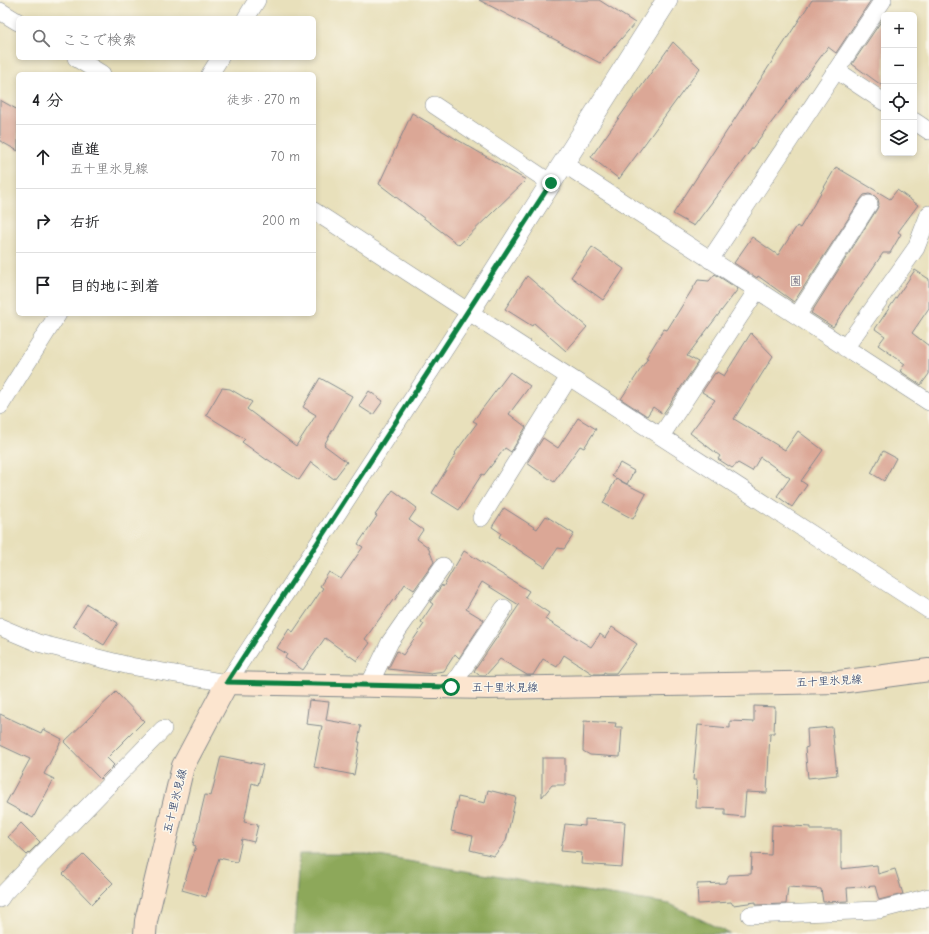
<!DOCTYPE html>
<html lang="ja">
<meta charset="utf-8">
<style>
body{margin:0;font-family:"Comic Neue","Klee One",sans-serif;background:#f6f6f6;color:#202124}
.controls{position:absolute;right:12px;top:12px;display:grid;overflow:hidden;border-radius:6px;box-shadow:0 2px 6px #0003}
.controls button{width:36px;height:36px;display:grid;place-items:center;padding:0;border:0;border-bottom:1px solid #e0e0e0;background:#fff;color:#202124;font:20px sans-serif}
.stop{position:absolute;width:12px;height:12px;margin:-9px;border:3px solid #0b8043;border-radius:50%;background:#fff}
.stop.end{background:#0b8043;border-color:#fff;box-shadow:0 1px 4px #0008}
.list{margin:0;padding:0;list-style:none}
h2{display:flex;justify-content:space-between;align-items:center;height:52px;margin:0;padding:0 16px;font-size:17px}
h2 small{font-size:13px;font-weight:400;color:#757577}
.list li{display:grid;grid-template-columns:26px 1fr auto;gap:12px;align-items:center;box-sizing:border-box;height:64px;padding:0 16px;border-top:1px solid #e0e0e0}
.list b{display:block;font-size:15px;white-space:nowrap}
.list p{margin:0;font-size:13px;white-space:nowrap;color:#757577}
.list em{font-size:13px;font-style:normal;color:#757577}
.icon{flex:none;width:22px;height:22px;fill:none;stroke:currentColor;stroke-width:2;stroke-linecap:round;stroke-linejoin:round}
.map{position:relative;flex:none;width:929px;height:934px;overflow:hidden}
.search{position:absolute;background:#fff;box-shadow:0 2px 6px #0003;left:16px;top:16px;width:300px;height:44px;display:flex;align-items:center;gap:10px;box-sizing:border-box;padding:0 14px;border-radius:6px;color:#757577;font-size:15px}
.panel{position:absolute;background:#fff;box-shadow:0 2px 6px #0003;left:16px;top:72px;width:300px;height:244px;border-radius:6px}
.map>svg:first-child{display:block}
</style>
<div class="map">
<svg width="929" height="934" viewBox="0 0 929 934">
<rect width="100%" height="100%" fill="#fbf7ec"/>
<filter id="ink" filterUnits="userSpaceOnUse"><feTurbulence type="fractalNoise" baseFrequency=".025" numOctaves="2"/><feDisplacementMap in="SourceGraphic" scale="8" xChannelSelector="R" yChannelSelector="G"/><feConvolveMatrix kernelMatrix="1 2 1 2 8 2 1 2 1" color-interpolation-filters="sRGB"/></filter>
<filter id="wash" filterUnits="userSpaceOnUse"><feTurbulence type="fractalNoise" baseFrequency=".012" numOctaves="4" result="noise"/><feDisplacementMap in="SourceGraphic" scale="16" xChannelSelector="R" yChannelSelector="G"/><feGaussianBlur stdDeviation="0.9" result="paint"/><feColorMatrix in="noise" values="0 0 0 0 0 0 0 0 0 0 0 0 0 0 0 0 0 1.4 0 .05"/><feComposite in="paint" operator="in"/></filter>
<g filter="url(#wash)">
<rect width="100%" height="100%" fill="#e8e0bb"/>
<path fill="#8da85a" stroke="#546c5c" d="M 299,854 L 367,854 L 558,887 L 670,904 L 730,934 L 294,934 Z"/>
<g id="blocks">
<path fill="#dba796" d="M 479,0 L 599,0 L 635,23 L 600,63 Z
M 812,0 L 871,0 L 836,53 L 828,47 L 694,226 L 673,214 Z
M 884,17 L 884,87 L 852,64 Z
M 673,42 L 700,68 L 619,179 L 591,157 Z
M 0,100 L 18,110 L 18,151 L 0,141 Z
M 412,113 L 526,180 L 459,245 L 379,184 Z
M 836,167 L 890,199 L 897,190 L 918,205 L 898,232 L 901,234 L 890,253 L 883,253 L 833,327 L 811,313 L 877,209 L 879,204 L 878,199 L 875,196 L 869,194 L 864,195 L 861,199 L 794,302 L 758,276 L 757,278 L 734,263 L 752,237 L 778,255 L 797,226 L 800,228 Z
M 592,247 L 624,269 L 603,300 L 571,277 Z
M 915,270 L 929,279 L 929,308 L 912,333 L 929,346 L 929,374 L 921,385 L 900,371 L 905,364 L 878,345 L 885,336 L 875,329 Z
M 715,274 L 738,289 L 687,356 L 698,362 L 663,414 L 653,407 L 647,416 L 621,399 L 648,358 L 646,358 L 664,329 L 667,330 L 698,280 L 709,281 Z
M 527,276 L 587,327 L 566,351 L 534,323 L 532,326 L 505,309 Z
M 751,333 L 773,356 L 734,419 L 785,450 L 798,431 L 823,450 L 801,481 L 807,485 L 792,507 L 777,496 L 790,478 L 760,457 L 752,471 L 738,463 L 732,468 L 718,459 L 720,456 L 690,433 L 715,400 L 702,392 L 715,373 L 716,374 L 717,372 L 724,376 Z
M 510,372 L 530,386 L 509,414 L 526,427 L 511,452 L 505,448 L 484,475 L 482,474 L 459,510 L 432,493 L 456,454 L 455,453 L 477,423 L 473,421 Z
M 320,378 L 352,396 L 324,445 L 347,462 L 334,479 L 311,462 L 299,480 L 267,459 L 267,460 L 242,442 L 245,439 L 206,415 L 222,388 L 230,389 L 252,402 L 247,409 L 296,446 L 316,415 L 303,407 Z
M 369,391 L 383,401 L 373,415 L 359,406 Z
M 578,418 L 596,429 L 584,448 L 580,446 L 554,482 L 527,463 L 543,438 L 558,448 Z
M 883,451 L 896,458 L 884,481 L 871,473 Z
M 620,463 L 634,471 L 627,484 L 612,476 Z
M 616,479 L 646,494 L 633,519 L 603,503 Z
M 393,490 L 417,508 L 409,520 L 423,530 L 417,539 L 428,547 L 434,562 L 414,590 L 405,584 L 394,601 L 393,600 L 365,639 L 370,643 L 357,661 L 325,638 L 303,670 L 285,658 L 287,654 L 277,648 L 289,629 L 293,632 L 323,588 L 320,586 L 329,572 L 341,579 L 363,547 L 358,544 L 377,516 L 375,515 Z
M 504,508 L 537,529 L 546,516 L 574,534 L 564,549 L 558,548 L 545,567 L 499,537 L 501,533 L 492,527 Z
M 464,551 L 529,591 L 525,597 L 549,613 L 545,619 L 591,647 L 600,634 L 605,638 L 612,627 L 637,644 L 616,673 L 606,673 L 604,672 L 603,674 L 593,674 L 564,655 L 557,667 L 543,659 L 533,675 L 527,675 L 500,659 L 486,675 L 479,675 L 474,671 L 519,605 L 482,582 L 466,609 L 484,620 L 459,658 L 455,654 L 444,671 L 430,673 L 432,674 L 388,669 L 397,651 L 403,655 L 424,624 L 421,622 L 433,604 L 430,602 L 442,585 L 443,587 Z
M 87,604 L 118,623 L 104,645 L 73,626 Z
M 116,692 L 144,721 L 107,758 L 114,765 L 100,779 L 64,742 Z
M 309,700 L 329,702 L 326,720 L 361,726 L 358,742 L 360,742 L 354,775 L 314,767 L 322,726 L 306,724 Z
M 754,706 L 775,707 L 774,733 L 770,733 L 767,793 L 746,792 L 744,817 L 725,815 L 725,809 L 696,808 L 697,780 L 693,780 L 698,725 L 730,728 L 730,721 L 754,722 Z
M 0,714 L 41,733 L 43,729 L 62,739 L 44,774 L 54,779 L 33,818 L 6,803 L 30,759 L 0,745 Z
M 584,721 L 616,723 L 615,727 L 622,727 L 620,757 L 590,755 L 583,751 Z
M 832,727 L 837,775 L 808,778 L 805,748 L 808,747 L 807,729 Z
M 221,756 L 263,765 L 258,785 L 252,783 L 244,822 L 258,825 L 254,842 L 242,839 L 237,862 L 219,858 L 206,897 L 182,890 L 196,846 L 193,845 L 205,795 L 211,796 Z
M 542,758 L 565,758 L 565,785 L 552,785 L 542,797 Z
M 488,790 L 516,797 L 506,841 L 494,856 L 470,850 L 473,836 L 451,831 L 458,797 L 485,803 Z
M 585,819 L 625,822 L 622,867 L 581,864 L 582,853 L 561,851 L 565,824 L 585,826 Z
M 21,823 L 40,842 L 27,855 L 8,837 Z
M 772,825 L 811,827 L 811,830 L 841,830 L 841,869 L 877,865 L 878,874 L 895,869 L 903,894 L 879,900 L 875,886 L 847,888 L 848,901 L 823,902 L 821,889 L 788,887 L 786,904 L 756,905 L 756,902 L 733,905 L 731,902 L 698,904 L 697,884 L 725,883 L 729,875 L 751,874 L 752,854 L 771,855 Z
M 84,854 L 113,883 L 92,904 L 63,874 Z"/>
</g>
</g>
<g filter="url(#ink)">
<use href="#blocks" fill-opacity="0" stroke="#82888c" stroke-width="1"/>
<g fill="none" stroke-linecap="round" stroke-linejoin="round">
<g stroke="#82888c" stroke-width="18">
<path id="minor" d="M 0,11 L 18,22
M 246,18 L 257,0
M 76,58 L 102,74
M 836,70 L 884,102
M 210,74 L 220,58
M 434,105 L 551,183
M 914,121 L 929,131
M 564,164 L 929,402
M 314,211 L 469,312 L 929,610
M 710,260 L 883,0
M 797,316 L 869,204
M 845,348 L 916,248 L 929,214
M 0,406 L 58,314
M 661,436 L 757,290
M 481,518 L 569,377
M 0,627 L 38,643 L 130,666 L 227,683 L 469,312
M 369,685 L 390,642 L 443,566
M 451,687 L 504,608
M 0,899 L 4,893 L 163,729
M 750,915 L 879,910 L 929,897"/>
</g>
<g stroke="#82888c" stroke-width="22">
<path id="tertiary" d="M 469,312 L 667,0"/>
</g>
<g stroke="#82888c" stroke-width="24">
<path id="secondary" d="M 145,934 L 146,921 L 183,766 L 227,683 L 488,688 L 840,682 L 929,670"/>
</g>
<use href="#minor" stroke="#fff" stroke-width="17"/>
<use href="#tertiary" stroke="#fff" stroke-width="21"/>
<use href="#secondary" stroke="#fce5cf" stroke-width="22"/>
</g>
</g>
<g fill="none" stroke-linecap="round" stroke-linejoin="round" filter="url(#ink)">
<path stroke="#0b8043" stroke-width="5" d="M 451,687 L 227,682 L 551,183"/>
</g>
<g text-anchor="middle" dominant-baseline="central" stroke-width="3" stroke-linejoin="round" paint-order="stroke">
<g font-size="11" fill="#1b2f5e" stroke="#fbf7ec">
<text transform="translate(829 681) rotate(-3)">五十里氷見線</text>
<text x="505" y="687">五十里氷見線</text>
<text transform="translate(175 801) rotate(-76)">五十里氷見線</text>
</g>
<g font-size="12" fill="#5e5972" stroke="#fbf7ec">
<text x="796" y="281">園</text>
</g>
</g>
</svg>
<div class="controls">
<button>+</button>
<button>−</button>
<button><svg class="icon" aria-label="locate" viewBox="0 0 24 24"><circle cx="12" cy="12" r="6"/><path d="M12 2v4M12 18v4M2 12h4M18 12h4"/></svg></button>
<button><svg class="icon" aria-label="layers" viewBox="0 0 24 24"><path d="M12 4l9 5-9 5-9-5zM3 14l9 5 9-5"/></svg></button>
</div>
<div class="stop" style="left:451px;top:687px"></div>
<div class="stop end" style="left:551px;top:183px"></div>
<div class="search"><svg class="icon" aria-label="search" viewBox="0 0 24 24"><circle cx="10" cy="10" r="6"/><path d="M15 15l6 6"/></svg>ここで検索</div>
<section class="panel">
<h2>4 分<small>徒歩 · 270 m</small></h2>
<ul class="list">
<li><svg class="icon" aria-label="ahead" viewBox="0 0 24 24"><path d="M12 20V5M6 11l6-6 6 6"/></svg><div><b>直進</b><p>五十里氷見線</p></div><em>70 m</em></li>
<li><svg class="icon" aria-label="right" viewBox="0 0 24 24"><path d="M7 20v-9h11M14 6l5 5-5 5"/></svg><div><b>右折</b></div><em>200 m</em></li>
<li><svg class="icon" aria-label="arrive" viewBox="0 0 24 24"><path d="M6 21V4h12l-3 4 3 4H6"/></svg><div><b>目的地に到着</b></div></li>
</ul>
</section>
</div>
